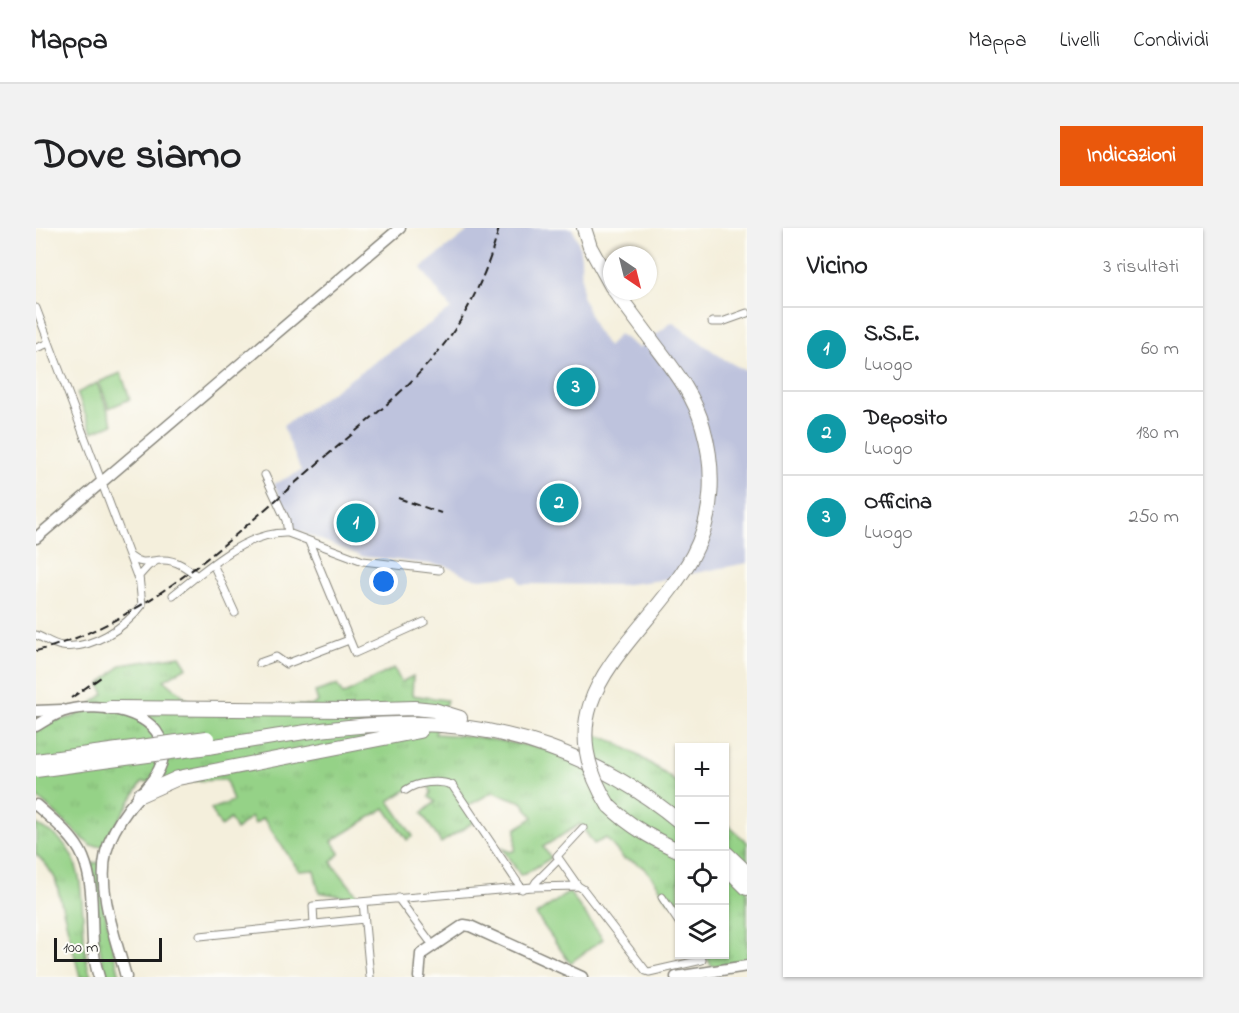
<!DOCTYPE html>
<html lang="it">
<meta charset="utf-8">
<style>
body{margin:0;font-family:"Indie Flower",sans-serif;background:#f2f2f2;color:#202124}
.controls{position:absolute;right:18px;bottom:18px;display:grid;overflow:hidden;border-radius:0px;box-shadow:0 2px 4px #0004}
.controls button{width:54px;height:54px;display:grid;place-items:center;padding:0;border:0;border-bottom:2px solid #e0e0e0;background:#fff;color:#202124;font:30px sans-serif}
.compass{position:absolute;left:567px;top:18px;width:54px;height:54px;border-radius:50%;background:#fff;box-shadow:0 2px 4px #0004;rotate:145deg}
.scale{position:absolute;left:18px;bottom:15px;width:108px;box-sizing:border-box;padding-left:6px;border:3px solid #1c1c1c;border-top:0;font-size:16px;line-height:21px;white-space:nowrap;color:#1c1c1c;-webkit-text-stroke:4px #fdfcf7;paint-order:stroke}
.you{position:absolute;left:348px;top:354px;width:21px;height:21px;margin:-15px;border:4px solid #fff;border-radius:50%;background:#1a73e8;box-shadow:0 0 0 9px #1a73e833}
.badge{display:grid;place-items:center;width:39px;height:39px;border-radius:50%;background:#ea580c;color:#fff;font-size:20px;font-weight:700}
.pin{position:absolute;translate:-50% -50%;border:3px solid #fff;box-shadow:0 2px 6px #0006}
.list{margin:0;padding:0;list-style:none}
h2{display:flex;justify-content:space-between;align-items:center;height:78px;margin:0;padding:0 24px;font-size:26px}
h2 small{font-size:20px;font-weight:400;color:#757577}
.list li{display:grid;grid-template-columns:39px 1fr auto;gap:18px;align-items:center;box-sizing:border-box;height:84px;padding:0 24px;border-top:2px solid #e0e0e0}
.list b{display:block;font-size:22px;white-space:nowrap}
.list p{margin:0;font-size:20px;white-space:nowrap;color:#757577}
.list em{font-size:20px;font-style:normal;color:#757577}
.icon{flex:none;width:33px;height:33px;fill:none;stroke:currentColor;stroke-width:2;stroke-linecap:round;stroke-linejoin:round}
.map{position:relative;flex:none;width:711px;height:749px;overflow:hidden;border-radius:0px}
header{display:flex;align-items:center;gap:36px;box-sizing:border-box;height:84px;padding:0 30px;background:#fff;border-bottom:2px solid #e0e0e0}
header strong{font-size:28px}
nav{display:flex;gap:33px;margin-inline-start:auto;font-size:21px}
.intro{display:flex;align-items:center;justify-content:space-between;box-sizing:border-box;height:144px;padding:0 36px}
h1{margin:0;font-size:42px}
.button{padding:15px 27px;border-radius:0px;background:#ea580c;color:#fff;font-size:21px;font-weight:700}
main{display:flex;gap:36px;padding:0 36px}
aside{flex:1;background:#fff;border-radius:0px;box-shadow:0 2px 4px #0004}
.map>svg:first-child{display:block}
</style>
<header>
<strong>Mappa</strong>
<nav><a>Mappa</a><a>Livelli</a><a>Condividi</a></nav>
</header>
<div class="intro"><h1>Dove siamo</h1><a class="button">Indicazioni</a></div>
<main>
<div class="map">
<svg width="711" height="749" viewBox="0 0 711 749">
<defs>
<pattern id="grass-tufts" width="24" height="20" patternUnits="userSpaceOnUse" patternTransform="scale(1.5)"><rect width="24" height="20" fill="#95d287"/><path d="M3 7l-1-3M5 7V3M7 7l1-3M15 17l-1-3M17 17v-4M19 17l1-3" fill="none" stroke="#80b474"/></pattern>
</defs>
<rect width="100%" height="100%" fill="#fdfcf7"/>
<filter id="ink" filterUnits="userSpaceOnUse"><feTurbulence type="fractalNoise" baseFrequency=".0167" numOctaves="2"/><feDisplacementMap in="SourceGraphic" scale="12" xChannelSelector="R" yChannelSelector="G"/><feConvolveMatrix kernelMatrix="1 2 1 2 8 2 1 2 1" color-interpolation-filters="sRGB"/></filter>
<filter id="wash" filterUnits="userSpaceOnUse"><feTurbulence type="fractalNoise" baseFrequency=".008" numOctaves="4" result="noise"/><feDisplacementMap in="SourceGraphic" scale="24" xChannelSelector="R" yChannelSelector="G"/><feGaussianBlur stdDeviation="1.35" result="paint"/><feColorMatrix in="noise" values="0 0 0 0 0 0 0 0 0 0 0 0 0 0 0 0 0 1.4 0 .05"/><feComposite in="paint" operator="in"/></filter>
<g filter="url(#wash)">
<rect width="100%" height="100%" fill="#f4efdc"/>
<path fill="#bec3dd" d="M 436,0 L 536,0 L 542,13 L 545,30 L 546,68 L 559,100 L 572,119 L 583,106 L 603,120 L 636,94 L 688,131 L 711,144 L 711,335 L 618,353 L 583,357 L 485,356 L 481,347 L 445,351 L 433,349 L 411,338 L 325,328 L 258,301 L 238,256 L 265,243 L 247,198 L 415,81 L 385,40 Z"/>
<path fill="url(#grass-tufts)" stroke="#587752" stroke-width="1.5" d="M 144,428 L 151,439 L 128,452 L 155,474 L 275,478 L 282,474 L 279,464 L 301,457 L 307,467 L 358,440 L 365,454 L 377,448 L 376,467 L 411,472 L 399,506 L 434,508 L 507,520 L 547,536 L 553,507 C 572,504 628,544 643,557 L 643,677 L 640,671 L 634,675 C 622,658 610,633 588,631 L 570,610 L 558,616 L 544,596 L 507,619 L 515,630 L 489,646 L 484,647 L 466,620 L 475,624 L 479,622 L 480,601 L 497,589 L 486,574 L 457,564 L 431,578 L 441,592 L 405,615 L 386,585 L 399,574 L 393,569 L 395,564 L 392,556 L 380,556 L 353,573 L 377,608 L 371,612 L 349,580 L 296,613 L 304,625 L 295,634 L 322,668 L 322,671 L 283,664 L 278,642 L 263,643 L 227,590 L 219,596 L 215,589 L 200,602 L 194,591 L 185,599 L 175,581 L 197,573 L 190,552 L 106,554 L 67,618 L 55,618 L 0,568 L 0,496 L 37,489 L 68,466 L 64,457 L 85,437 Z
M 689,595 L 711,614 L 711,733 L 676,738 L 669,727 L 688,726 Z
M 0,596 C 6,600 14,603 20,608 C 59,640 39,705 55,749 L 44,749 L 19,650 L 11,638 L 0,626 Z
M 64,634 L 66,671 L 84,749 L 71,749 C 58,713 63,673 55,636 Z"/>
<path fill="#95d287" stroke="#587752" stroke-width="1.5" d="M 85,145 L 94,171 L 73,180 L 63,154 Z
M 61,155 L 77,196 L 56,204 L 41,165 Z
M 533,664 L 567,711 L 534,735 L 500,687 Z"/>
</g>
<g filter="url(#ink)">
<g fill="none" stroke-linecap="round" stroke-linejoin="round">
<g stroke="#88867c" stroke-width="9">
<path id="street" d="M 0,80 L 102,351
M 676,94 L 686,94 L 711,85
M 0,120 L 13,115
M 229,247 L 250,292 L 252,305
M 273,314 L 319,425 L 388,394
M 95,329 C 105,338 115,332 127,332 C 141,332 151,340 161,348
M 177,336 L 199,385
M 137,367 C 168,343 210,303 252,305 L 327,333 L 403,342
M 0,407 C 8,410 17,417 26,418 C 55,422 90,399 106,377 L 103,348 L 112,338 L 120,333
M 223,435 L 240,429 L 250,436 L 313,412
M 370,562 C 381,554 403,552 416,557 L 486,661
M 547,600 L 521,628 L 542,658 L 547,661 L 610,743 L 613,744 L 666,732 L 664,726
M 497,659 L 500,654 L 523,631
M 626,669 L 644,696
M 362,670 L 393,712
M 327,674 L 334,749
M 278,696 L 277,678 L 497,659 L 542,658
M 164,708 L 328,691"/>
</g>
<g stroke="#88867c" stroke-width="13">
<path id="secondary" d="M 0,310 L 364,0
M 0,483 L 26,482
M 0,498 C 10,492 21,484 32,482 C 62,474 124,482 127,522 C 129,545 106,563 93,580 C 84,592 74,609 70,624 C 61,665 80,710 90,749
M 0,577 C 16,591 39,609 47,629 C 63,667 50,710 63,749
M 383,749 L 385,726 L 428,697 L 434,698 L 546,749
M 640,749 L 711,738"/>
</g>
<g stroke="#88867c" stroke-width="16">
<path id="highway" d="M 548,0 L 554,19 L 576,59
M 579,63 L 614,110
M 74,480 L 313,482 L 378,480 L 398,482 L 424,490
M 172,519 C 235,510 299,497 362,496 C 466,493 564,528 644,594
M 104,567 L 142,550 L 384,503
M 573,578 C 595,599 617,611 644,623
M 688,623 L 711,645
M 688,637 L 711,660"/>
</g>
<use href="#street" stroke="#fff" stroke-width="7"/>
<use href="#secondary" stroke="#fff" stroke-width="10"/>
<use href="#highway" stroke="#fff" stroke-width="14"/>
<path stroke="#1c1c1c" stroke-width="2" stroke-dasharray="9 4.5" stroke-linecap="butt" d="M 362,270 L 405,285
M 0,423 C 112,394 196,309 281,236 C 326,197 376,160 412,111 C 436,78 453,39 463,0
M 35,470 L 68,447"/>
<g stroke="#88867c" stroke-width="16" stroke-linecap="butt">
<path id="highway-bridge" d="M 0,533 L 171,510
M 0,542 L 172,519
M 573,578 C 502,466 609,415 657,327 C 678,288 679,241 667,199 C 658,165 634,137 614,110"/>
</g>
<use href="#highway-bridge" stroke="#fff" stroke-width="14"/>
</g>
</g>
</svg>
<div class="controls">
<button>+</button>
<button>−</button>
<button><svg class="icon" aria-label="locate" viewBox="0 0 24 24"><circle cx="12" cy="12" r="6"/><path d="M12 2v4M12 18v4M2 12h4M18 12h4"/></svg></button>
<button><svg class="icon" aria-label="layers" viewBox="0 0 24 24"><path d="M12 4l9 5-9 5-9-5zM3 14l9 5 9-5"/></svg></button>
</div>
<svg class="compass" viewBox="-18 -18 36 36"><path d="M0-13l5 13h-10z" fill="#e53935"/><path d="M0 13l5-13h-10z" fill="#757577"/></svg>
<div class="scale">100 m</div>
<div class="you"></div>
<div class="pin badge" style="left:320px;top:295px;background:#0f9aa8">1</div>
<div class="pin badge" style="left:523px;top:275px;background:#0f9aa8">2</div>
<div class="pin badge" style="left:540px;top:159px;background:#0f9aa8">3</div>
</div>
<aside>
<h2>Vicino<small>3 risultati</small></h2>
<ul class="list">
<li><span class="badge" style="background:#0f9aa8">1</span><div><b>S.S.E.</b><p>Luogo</p></div><em>60 m</em></li>
<li><span class="badge" style="background:#0f9aa8">2</span><div><b>Deposito</b><p>Luogo</p></div><em>180 m</em></li>
<li><span class="badge" style="background:#0f9aa8">3</span><div><b>Officina</b><p>Luogo</p></div><em>250 m</em></li>
</ul>
</aside>
</main>
